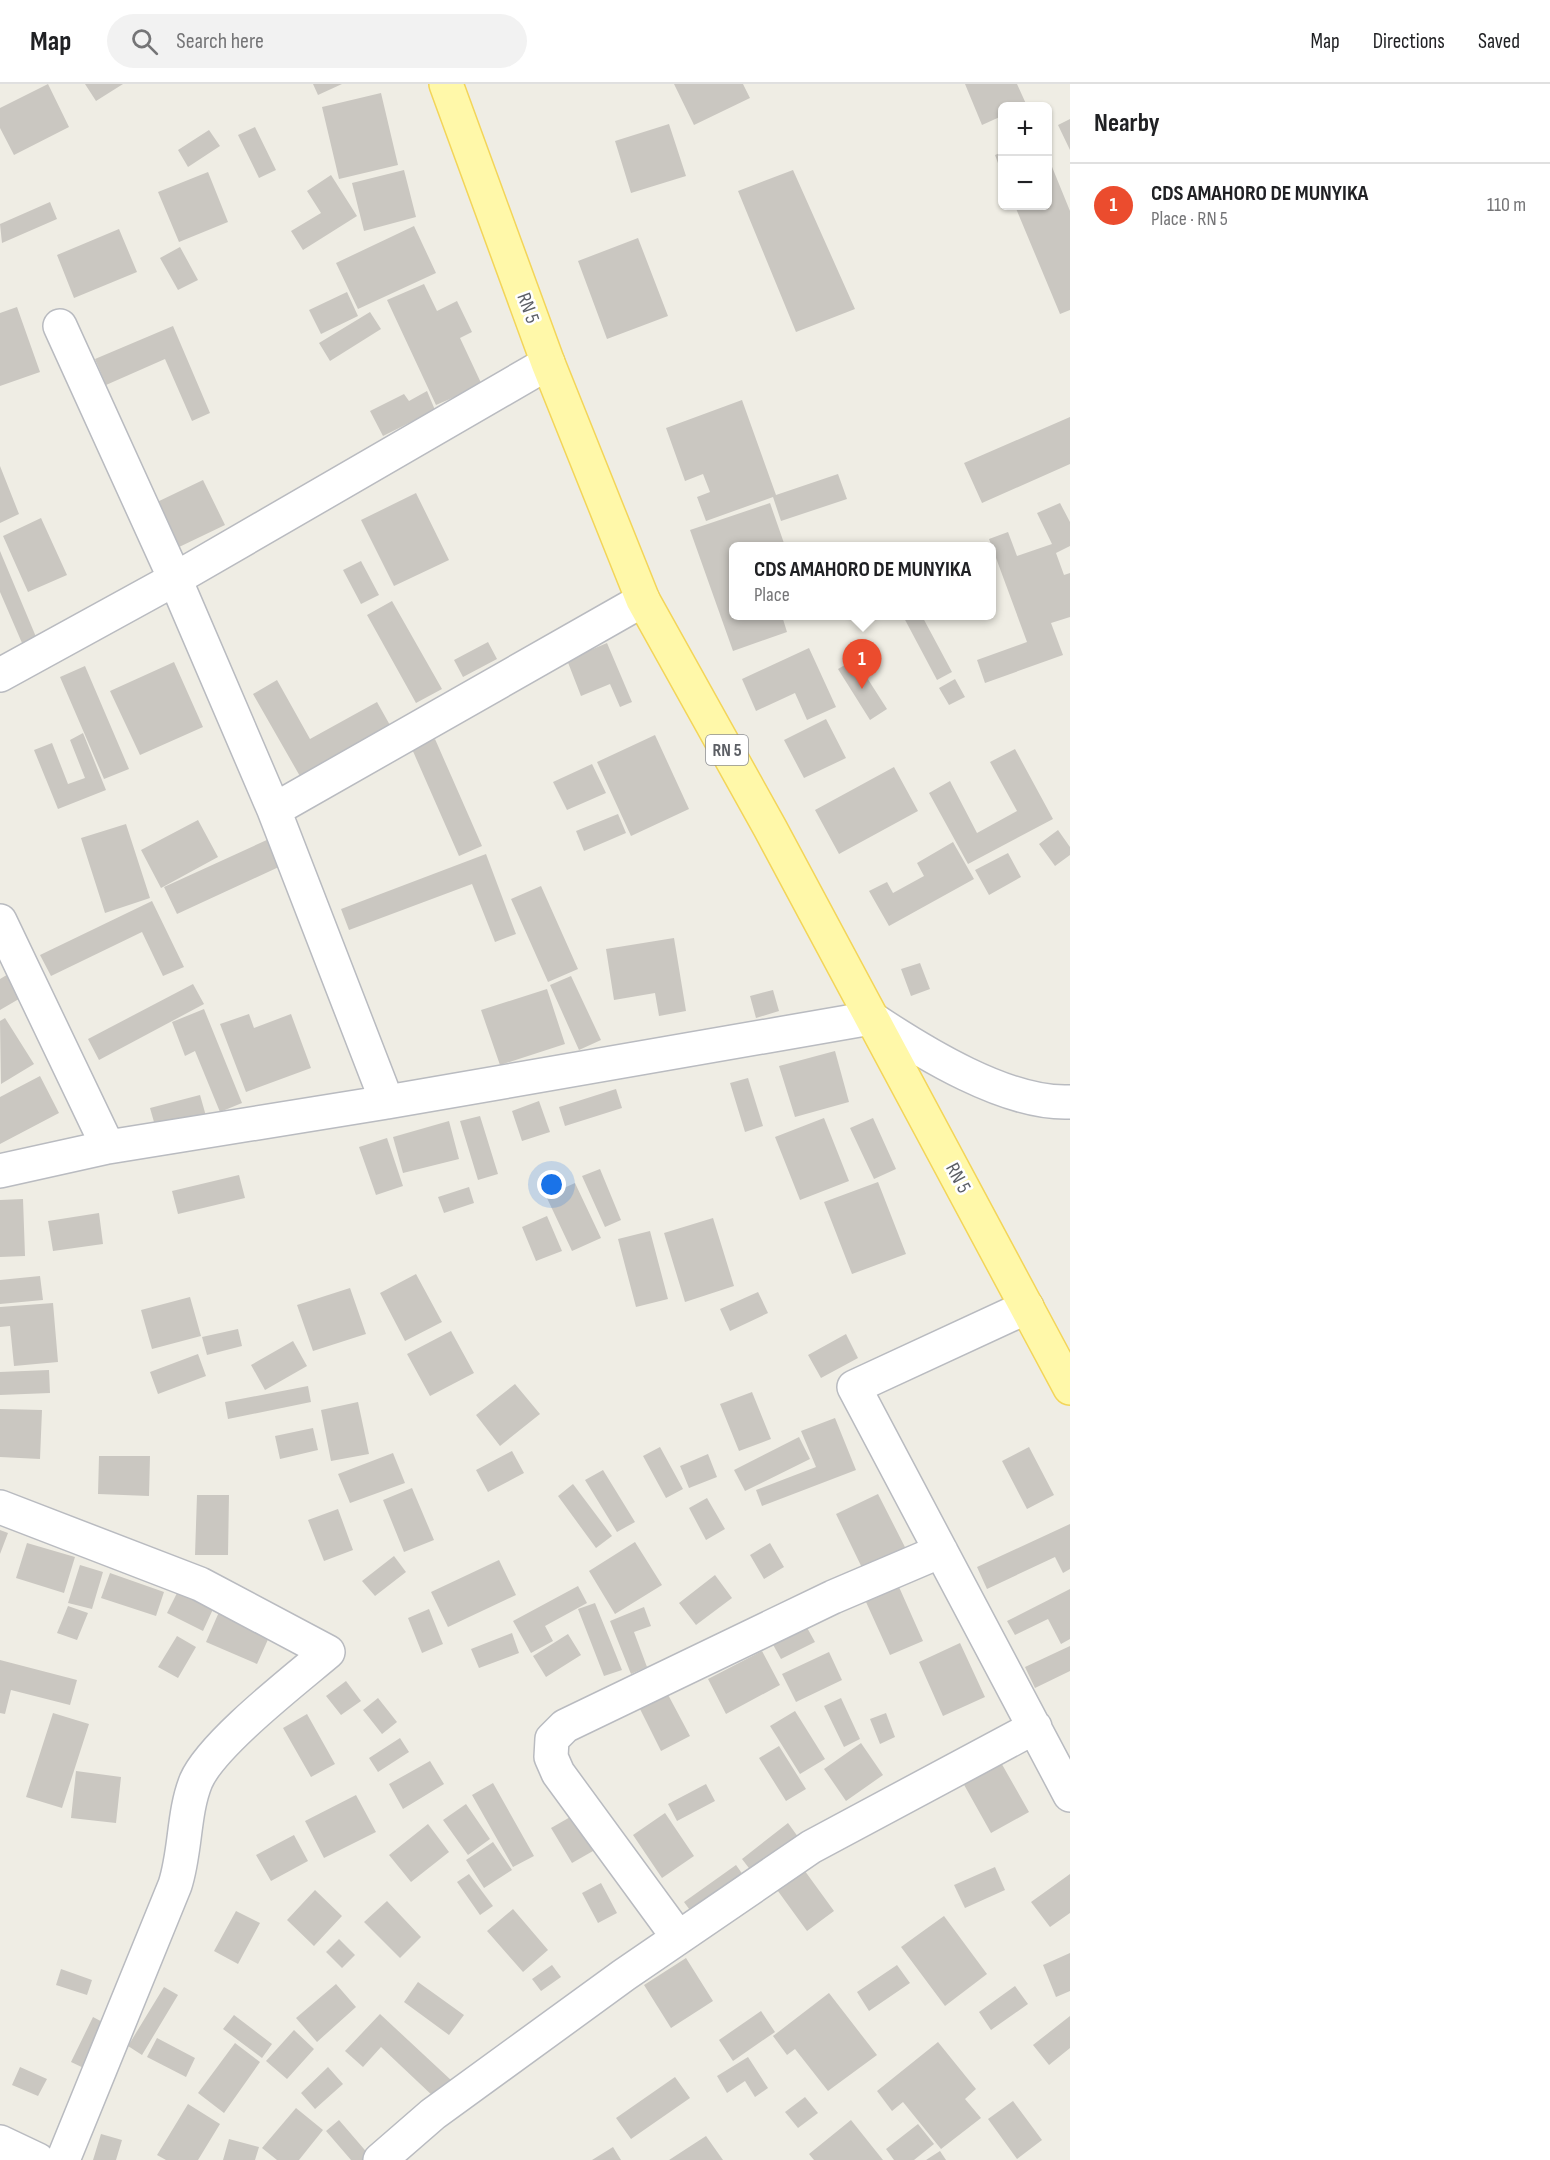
<!DOCTYPE html>
<meta charset="utf-8">
<style>
body{margin:0;font-family:"Sofia Sans Condensed",sans-serif;background:#f2f2f2;color:#202124}
.controls{position:absolute;right:18px;top:18px;display:grid;overflow:hidden;border-radius:9px;box-shadow:0 2px 4px #0004}
.controls button{width:54px;height:54px;display:grid;place-items:center;padding:0;border:0;border-bottom:2px solid #e0e0e0;background:#fff;color:#202124;font:30px sans-serif}
.you{position:absolute;left:552px;top:1101px;width:21px;height:21px;margin:-15px;border:4px solid #fff;border-radius:50%;background:#1a73e8;box-shadow:0 0 0 9px #1a73e833}
.badge{display:grid;place-items:center;width:39px;height:39px;border-radius:50%;background:#eb4c2e;color:#fff;font-size:20px;font-weight:700}
.pin{position:absolute;translate:-50% -50px;filter:drop-shadow(0 2px 3px #0008)}
.pin::after{content:'';position:absolute;top:32px;width:21px;height:18px;background:inherit;clip-path:polygon(0 0,100% 0,50% 100%)}
.popup{position:absolute;left:729px;top:458px;width:267px;height:78px;box-sizing:border-box;display:grid;place-content:center;border-radius:9px;background:#fff;filter:drop-shadow(0 2px 4px #0005);font-size:20px;white-space:nowrap;color:#757577}
.popup b{font-size:22px;color:#202124}
.popup::after{content:'';position:absolute;left:50%;top:100%;margin-left:-12px;border:12px solid transparent;border-top-color:#fff}
.list{margin:0;padding:0;list-style:none}
h2{display:flex;justify-content:space-between;align-items:center;height:78px;margin:0;padding:0 24px;font-size:26px}
h2 small{font-size:20px;font-weight:400;color:#757577}
.list li{display:grid;grid-template-columns:39px 1fr auto;gap:18px;align-items:center;box-sizing:border-box;height:84px;padding:0 24px;border-top:2px solid #e0e0e0}
.list b{display:block;font-size:22px;white-space:nowrap}
.list p{margin:0;font-size:20px;white-space:nowrap;color:#757577}
.list em{font-size:20px;font-style:normal;color:#757577}
.icon{flex:none;width:33px;height:33px;fill:none;stroke:currentColor;stroke-width:2;stroke-linecap:round;stroke-linejoin:round}
.map{position:relative;flex:none;width:1070px;height:2076px;overflow:hidden}
header{display:flex;align-items:center;gap:36px;box-sizing:border-box;height:84px;padding:0 30px;background:#fff;border-bottom:2px solid #e0e0e0}
header strong{font-size:28px}
nav{display:flex;gap:33px;margin-inline-start:auto;font-size:21px}
.search{width:420px;height:54px;background:#f2f2f2;display:flex;align-items:center;gap:15px;box-sizing:border-box;padding:0 21px;border-radius:33px;color:#757577;font-size:22px}
main{display:flex}
aside{flex:1;background:#fff}
.map>svg:first-child{display:block}
</style>
<header>
<strong>Map</strong>
<div class="search"><svg class="icon" aria-label="search" viewBox="0 0 24 24"><circle cx="10" cy="10" r="6"/><path d="M15 15l6 6"/></svg>Search here</div>
<nav><a>Map</a><a>Directions</a><a>Saved</a></nav>
</header>
<main>
<div class="map">
<svg width="1070" height="2076" viewBox="0 0 1070 2076">
<rect width="100%" height="100%" fill="#efede4"/>
<path fill="#cac7c1" d="M 48,0 L 69,43 L 14,71 L 0,44 L 0,24 Z
M 85,0 L 123,0 L 96,17 Z
M 313,0 L 342,0 L 318,11 Z
M 674,0 L 743,0 L 750,14 L 694,41 Z
M 965,0 L 1017,0 L 1027,22 L 1002,22 L 1002,32 L 982,41 Z
M 381,9 L 398,81 L 339,95 L 322,23 Z
M 1070,35 L 1070,66 L 1058,41 Z
M 669,40 L 686,92 L 631,109 L 615,57 Z
M 255,43 L 276,86 L 259,94 L 238,51 Z
M 209,46 L 220,62 L 188,83 L 178,66 Z
M 1002,68 L 1002,90 L 995,71 Z
M 1048,73 L 1070,127 L 1070,226 L 1060,230 L 1015,122 L 1048,122 Z
M 404,86 L 416,133 L 364,147 L 352,99 Z
M 793,86 L 855,225 L 796,248 L 738,107 Z
M 208,88 L 228,138 L 179,158 L 158,108 Z
M 331,91 L 357,132 L 303,166 L 291,147 L 321,129 L 307,107 Z
M 50,118 L 57,135 L 2,159 L 0,140 Z
M 414,142 L 436,189 L 358,225 L 336,179 Z
M 119,145 L 137,188 L 74,214 L 57,171 Z
M 638,154 L 668,232 L 607,255 L 578,177 Z
M 180,163 L 198,196 L 178,206 L 160,174 Z
M 424,200 L 437,227 L 457,217 L 472,248 L 460,254 L 482,301 L 436,321 L 387,216 Z
M 347,208 L 358,232 L 321,250 L 309,226 Z
M 17,223 L 40,288 L 0,302 L 0,229 Z
M 370,228 L 381,245 L 330,277 L 319,259 Z
M 173,242 L 210,329 L 192,337 L 165,275 L 106,301 L 95,275 Z
M 427,307 L 435,326 L 383,352 L 370,327 L 404,310 L 409,317 Z
M 742,316 L 776,411 L 838,390 L 847,415 L 781,437 L 773,413 L 706,437 L 697,413 L 710,408 L 703,390 L 685,397 L 666,344 Z
M 1070,333 L 1070,380 L 982,419 L 964,379 Z
M 0,382 L 19,430 L 0,439 Z
M 203,396 L 225,441 L 177,464 L 155,419 Z
M 416,409 L 449,476 L 394,502 L 361,436 Z
M 770,419 L 785,462 L 733,462 L 733,532 L 782,532 L 787,548 L 733,567 L 690,446 Z
M 1060,419 L 1070,438 L 1070,462 L 1056,469 L 1064,491 L 1070,489 L 1070,533 L 1051,539 L 1063,571 L 985,599 L 977,576 L 1027,558 L 989,455 L 1008,448 L 1017,472 L 1052,460 L 1037,429 Z
M 41,434 L 67,491 L 28,508 L 3,452 Z
M 0,467 L 39,560 L 25,566 L 0,508 Z
M 361,477 L 379,511 L 361,520 L 343,486 Z
M 392,517 L 442,605 L 416,619 L 367,531 Z
M 903,532 L 922,532 L 952,588 L 937,596 Z
M 488,558 L 497,575 L 463,593 L 454,576 Z
M 607,559 L 632,618 L 620,623 L 610,600 L 581,612 L 567,576 Z
M 809,564 L 836,623 L 807,636 L 795,609 L 756,627 L 742,595 Z
M 855,575 L 887,625 L 870,636 L 838,585 Z
M 174,578 L 203,643 L 140,671 L 110,607 Z
M 85,582 L 129,685 L 104,695 L 60,593 Z
M 955,595 L 965,613 L 949,621 L 939,604 Z
M 277,596 L 310,655 L 377,618 L 391,643 L 301,694 L 253,610 Z
M 826,635 L 846,674 L 804,694 L 784,656 Z
M 83,649 L 106,706 L 58,725 L 34,666 L 52,659 L 68,700 L 85,694 L 70,656 Z
M 655,651 L 689,725 L 631,752 L 597,678 Z
M 435,655 L 482,762 L 459,772 L 412,665 Z
M 1015,665 L 1053,735 L 968,780 L 929,709 L 950,697 L 977,749 L 1017,727 L 990,678 Z
M 592,680 L 606,709 L 567,726 L 553,698 Z
M 894,683 L 918,727 L 839,770 L 815,726 Z
M 618,730 L 626,749 L 584,767 L 576,747 Z
M 198,736 L 218,773 L 161,804 L 141,766 Z
M 126,740 L 150,814 L 105,829 L 81,754 Z
M 1058,746 L 1070,763 L 1070,771 L 1055,782 L 1039,760 Z
M 269,755 L 281,782 L 177,830 L 164,803 Z
M 953,758 L 974,795 L 889,842 L 869,807 L 887,798 L 893,809 L 924,792 L 917,779 Z
M 1008,769 L 1021,793 L 989,811 L 975,786 Z
M 486,770 L 516,850 L 495,858 L 472,800 L 349,846 L 341,825 Z
M 541,802 L 578,885 L 548,898 L 511,815 Z
M 152,817 L 184,883 L 163,892 L 142,848 L 51,892 L 40,871 Z
M 674,854 L 686,927 L 659,932 L 655,909 L 614,916 L 606,865 Z
M 920,879 L 930,905 L 911,912 L 901,885 Z
M 10,889 L 24,912 L 0,926 L 0,895 Z
M 571,892 L 601,956 L 579,966 L 550,901 Z
M 193,900 L 204,920 L 99,976 L 88,955 Z
M 547,905 L 565,960 L 500,981 L 481,926 Z
M 773,906 L 779,927 L 756,934 L 750,912 Z
M 204,925 L 242,1019 L 220,1028 L 195,967 L 185,972 L 172,938 Z
M 249,930 L 254,944 L 291,930 L 311,984 L 246,1008 L 220,940 Z
M 5,934 L 34,980 L 1,1000 L 0,937 Z
M 835,967 L 849,1018 L 795,1033 L 779,982 Z
M 40,992 L 59,1029 L 0,1060 L 0,1013 Z
M 748,994 L 763,1042 L 745,1048 L 730,999 Z
M 616,1005 L 622,1024 L 565,1042 L 559,1023 Z
M 200,1011 L 206,1032 L 156,1045 L 150,1024 Z
M 539,1017 L 550,1048 L 522,1057 L 512,1027 Z
M 480,1032 L 498,1090 L 478,1096 L 460,1037 Z
M 824,1034 L 849,1097 L 800,1116 L 775,1053 Z
M 873,1034 L 896,1085 L 874,1095 L 850,1044 Z
M 449,1037 L 459,1075 L 403,1089 L 393,1053 Z
M 387,1054 L 403,1102 L 376,1111 L 359,1063 Z
M 600,1085 L 621,1136 L 605,1143 L 582,1092 Z
M 239,1091 L 245,1114 L 178,1130 L 172,1107 Z
M 878,1098 L 906,1170 L 852,1190 L 824,1118 Z
M 575,1099 L 601,1154 L 572,1167 L 546,1112 Z
M 469,1103 L 474,1119 L 444,1129 L 438,1113 Z
M 23,1115 L 25,1172 L 0,1173 L 0,1116 Z
M 99,1129 L 103,1160 L 53,1167 L 48,1137 Z
M 547,1132 L 562,1167 L 536,1177 L 522,1143 Z
M 713,1134 L 734,1202 L 685,1218 L 664,1149 Z
M 650,1147 L 668,1215 L 636,1223 L 618,1155 Z
M 416,1190 L 442,1238 L 405,1257 L 380,1209 Z
M 40,1192 L 43,1216 L 0,1220 L 0,1196 Z
M 350,1204 L 366,1250 L 313,1267 L 297,1221 Z
M 758,1208 L 768,1229 L 730,1247 L 720,1225 Z
M 190,1213 L 201,1252 L 152,1265 L 141,1226 Z
M 53,1219 L 58,1278 L 14,1282 L 10,1242 L 0,1243 L 0,1223 Z
M 238,1245 L 242,1262 L 207,1271 L 202,1253 Z
M 451,1247 L 474,1289 L 430,1312 L 407,1270 Z
M 846,1250 L 858,1274 L 821,1294 L 808,1271 Z
M 293,1257 L 307,1282 L 265,1306 L 251,1281 Z
M 198,1270 L 206,1292 L 158,1310 L 150,1288 Z
M 49,1286 L 50,1309 L 0,1311 L 0,1288 Z
M 515,1300 L 540,1330 L 500,1362 L 476,1331 Z
M 308,1302 L 311,1318 L 228,1335 L 225,1318 Z
M 752,1308 L 771,1355 L 739,1367 L 720,1320 Z
M 358,1318 L 369,1370 L 331,1377 L 321,1326 Z
M 0,1325 L 42,1326 L 40,1375 L 0,1373 Z
M 835,1334 L 856,1386 L 762,1422 L 756,1406 L 816,1383 L 801,1347 Z
M 313,1344 L 318,1366 L 280,1375 L 275,1352 Z
M 799,1353 L 810,1375 L 745,1407 L 734,1386 Z
M 660,1363 L 683,1405 L 666,1414 L 643,1372 Z
M 1029,1363 L 1054,1411 L 1027,1425 L 1002,1377 Z
M 512,1367 L 524,1389 L 488,1408 L 476,1386 Z
M 393,1369 L 405,1399 L 350,1419 L 338,1390 Z
M 708,1370 L 717,1393 L 689,1404 L 680,1382 Z
M 99,1372 L 150,1372 L 149,1412 L 98,1410 Z
M 603,1386 L 635,1438 L 617,1448 L 585,1396 Z
M 573,1400 L 612,1452 L 596,1464 L 558,1412 Z
M 412,1404 L 434,1456 L 404,1468 L 383,1416 Z
M 878,1410 L 909,1471 L 866,1492 L 836,1430 Z
M 197,1411 L 229,1411 L 228,1471 L 195,1471 Z
M 707,1414 L 725,1445 L 706,1456 L 689,1424 Z
M 338,1425 L 353,1466 L 324,1477 L 308,1436 Z
M 1070,1440 L 1070,1485 L 1063,1489 L 1055,1473 L 987,1505 L 977,1483 Z
M 0,1446 L 8,1449 L 0,1470 Z
M 635,1458 L 662,1501 L 615,1530 L 589,1487 Z
M 27,1459 L 75,1473 L 64,1509 L 16,1494 Z
M 770,1459 L 784,1483 L 764,1495 L 750,1471 Z
M 394,1472 L 406,1488 L 375,1512 L 362,1497 Z
M 499,1476 L 516,1511 L 448,1543 L 431,1508 Z
M 80,1481 L 103,1488 L 92,1525 L 68,1519 Z
M 110,1489 L 164,1508 L 156,1532 L 101,1514 Z
M 715,1491 L 732,1514 L 696,1541 L 679,1519 Z
M 578,1502 L 587,1519 L 545,1542 L 553,1557 L 531,1569 L 513,1537 Z
M 899,1503 L 923,1557 L 890,1571 L 866,1518 Z
M 1070,1505 L 1070,1555 L 1061,1560 L 1048,1535 L 1015,1551 L 1007,1537 Z
M 177,1509 L 214,1523 L 203,1547 L 167,1529 Z
M 595,1519 L 622,1586 L 604,1592 L 578,1525 Z
M 68,1522 L 88,1529 L 77,1556 L 57,1549 Z
M 644,1523 L 651,1542 L 634,1548 L 647,1583 L 631,1590 L 610,1537 Z
M 429,1525 L 443,1560 L 422,1569 L 408,1534 Z
M 219,1528 L 270,1551 L 257,1580 L 206,1558 Z
M 805,1540 L 815,1558 L 781,1575 L 771,1557 Z
M 512,1549 L 519,1569 L 479,1584 L 471,1565 Z
M 568,1550 L 581,1571 L 546,1593 L 533,1572 Z
M 177,1552 L 196,1563 L 178,1594 L 158,1583 Z
M 960,1559 L 985,1613 L 943,1632 L 919,1578 Z
M 1070,1562 L 1070,1587 L 1035,1604 L 1025,1583 Z
M 762,1567 L 780,1601 L 726,1630 L 708,1595 Z
M 829,1568 L 842,1596 L 796,1618 L 782,1590 Z
M 0,1576 L 77,1596 L 70,1621 L 11,1606 L 5,1630 L 0,1629 Z
M 346,1597 L 361,1617 L 341,1631 L 326,1612 Z
M 665,1605 L 690,1652 L 661,1667 L 637,1619 Z
M 378,1614 L 397,1638 L 382,1650 L 363,1626 Z
M 841,1614 L 860,1655 L 844,1663 L 824,1622 Z
M 795,1627 L 825,1675 L 800,1690 L 770,1642 Z
M 53,1629 L 89,1640 L 62,1724 L 26,1713 Z
M 886,1629 L 895,1653 L 880,1660 L 870,1635 Z
M 307,1630 L 335,1680 L 311,1693 L 283,1644 Z
M 400,1654 L 409,1668 L 378,1688 L 369,1674 Z
M 861,1659 L 883,1691 L 846,1717 L 824,1685 Z
M 779,1662 L 806,1705 L 786,1717 L 759,1674 Z
M 995,1668 L 1029,1728 L 991,1749 L 958,1690 Z
M 430,1677 L 444,1700 L 403,1725 L 389,1700 Z
M 76,1687 L 121,1693 L 116,1739 L 71,1734 Z
M 493,1699 L 534,1772 L 513,1783 L 472,1711 Z
M 706,1700 L 715,1717 L 677,1737 L 668,1720 Z
M 356,1711 L 376,1748 L 324,1774 L 305,1737 Z
M 466,1720 L 490,1755 L 468,1771 L 443,1736 Z
M 579,1728 L 600,1763 L 572,1779 L 551,1744 Z
M 665,1729 L 694,1772 L 662,1794 L 633,1751 Z
M 788,1739 L 801,1757 L 755,1792 L 742,1775 Z
M 428,1740 L 449,1768 L 411,1798 L 389,1771 Z
M 294,1751 L 308,1777 L 271,1797 L 256,1771 Z
M 493,1758 L 512,1786 L 484,1804 L 466,1776 Z
M 736,1781 L 746,1795 L 695,1833 L 684,1818 Z
M 802,1783 L 834,1827 L 807,1847 L 775,1803 Z
M 995,1783 L 1005,1806 L 965,1824 L 954,1801 Z
M 469,1790 L 493,1822 L 480,1831 L 457,1798 Z
M 1070,1790 L 1070,1829 L 1050,1843 L 1031,1818 Z
M 601,1799 L 617,1829 L 598,1839 L 582,1809 Z
M 315,1806 L 342,1832 L 314,1862 L 287,1836 Z
M 387,1817 L 421,1853 L 400,1874 L 364,1838 Z
M 513,1825 L 548,1866 L 523,1888 L 487,1847 Z
M 236,1827 L 260,1839 L 238,1880 L 214,1867 Z
M 944,1832 L 987,1890 L 945,1922 L 901,1863 Z
M 339,1855 L 355,1871 L 342,1884 L 326,1868 Z
M 1070,1869 L 1070,1907 L 1056,1913 L 1043,1881 Z
M 686,1874 L 713,1917 L 671,1944 L 644,1901 Z
M 552,1881 L 561,1893 L 541,1907 L 532,1895 Z
M 897,1881 L 910,1899 L 869,1927 L 857,1908 Z
M 61,1885 L 92,1896 L 87,1911 L 56,1901 Z
M 418,1898 L 464,1931 L 449,1951 L 404,1918 Z
M 336,1900 L 356,1923 L 317,1958 L 296,1934 Z
M 1015,1902 L 1028,1920 L 991,1946 L 979,1928 Z
M 164,1903 L 178,1911 L 142,1971 L 128,1962 Z
M 829,1909 L 877,1971 L 828,2007 L 795,1965 L 787,1971 L 773,1952 Z
M 761,1927 L 775,1948 L 733,1977 L 719,1956 Z
M 380,1930 L 452,1997 L 435,2014 L 381,1963 L 363,1983 L 345,1967 Z
M 234,1931 L 272,1960 L 262,1974 L 223,1945 Z
M 1070,1932 L 1070,1964 L 1049,1981 L 1033,1961 Z
M 93,1933 L 110,1942 L 88,1986 L 71,1978 Z
M 294,1946 L 314,1965 L 287,1995 L 266,1977 Z
M 157,1954 L 195,1974 L 186,1993 L 147,1973 Z
M 938,1958 L 976,2005 L 965,2015 L 981,2034 L 941,2065 L 903,2018 L 892,2027 L 877,2007 Z
M 235,1959 L 260,1978 L 224,2029 L 198,2009 Z
M 748,1973 L 768,2004 L 755,2013 L 745,1997 L 727,2009 L 717,1992 Z
M 20,1983 L 47,1995 L 38,2012 L 12,2001 Z
M 328,1983 L 343,2000 L 315,2025 L 301,2009 Z
M 675,1993 L 690,2014 L 631,2055 L 616,2034 Z
M 805,2013 L 818,2029 L 798,2044 L 785,2028 Z
M 1013,2017 L 1042,2056 L 1017,2075 L 988,2035 Z
M 188,2020 L 220,2040 L 198,2076 L 166,2076 L 157,2071 Z
M 296,2024 L 323,2046 L 299,2076 L 277,2076 L 262,2064 Z
M 339,2036 L 370,2072 L 365,2076 L 351,2076 L 326,2047 Z
M 851,2036 L 883,2076 L 814,2076 L 809,2070 Z
M 918,2040 L 934,2060 L 914,2076 L 894,2076 L 886,2065 Z
M 101,2050 L 122,2056 L 116,2076 L 93,2076 Z
M 706,2052 L 723,2076 L 669,2076 Z
M 229,2055 L 259,2063 L 255,2076 L 223,2076 Z
M 613,2063 L 621,2076 L 592,2076 Z
M 940,2067 L 946,2076 L 926,2076 Z"/>
<g fill="none" stroke-linecap="round" stroke-linejoin="round">
<g stroke="#b9bbc0" stroke-width="36">
<path id="minor" d="M 60,242 L 175,495 L 274,726 L 387,1018
M 0,591 L 175,495 L 548,279
M 274,726 L 643,516
M 0,837 L 108,1063
M 0,1087 L 108,1063 L 387,1018 L 871,934 C 922,968 1007,1021 1070,1018
M 1027,1223 L 854,1303 L 1070,1711
M 0,1423 L 200,1500 L 328,1568 C 295,1596 212,1660 196,1697 C 183,1729 186,1767 175,1801 L 63,2076
M 678,1853 L 558,1689 L 551,1673 L 552,1655 L 565,1642 L 833,1513 L 941,1467
M 0,2058 L 38,2076
M 380,2076 L 433,2030 L 624,1891 L 811,1763 L 1035,1643"/>
</g>
<g stroke="#f3d559" stroke-width="36">
<path id="major" d="M 446,0 L 548,279 L 643,516 L 770,744 L 1070,1304"/>
</g>
<use href="#minor" stroke="#fff" stroke-width="33"/>
<use href="#major" stroke="#fff8a9" stroke-width="33"/>
</g>
<g text-anchor="middle" dominant-baseline="central" stroke-width="5" stroke-linejoin="round" paint-order="stroke">
<rect fill="#fff" stroke="#8d8f93" stroke-width="1.5" x="706" y="651" width="42" height="30" rx="4.5"/>
<g font-size="18" font-weight="bold" fill="#5c5f65">
<text x="727" y="666">RN 5</text>
</g>
<g font-size="20" fill="#5c5f65" stroke="#fff">
<text transform="translate(528 224) rotate(70)">RN 5</text>
<text transform="translate(958 1094) rotate(62)">RN 5</text>
</g>
</g>
</svg>
<div class="controls">
<button>+</button>
<button>−</button>
</div>
<div class="you"></div>
<div class="pin badge" style="left:862px;top:605px">1</div>
<div class="popup"><b>CDS AMAHORO DE MUNYIKA</b>Place</div>
</div>
<aside>
<h2>Nearby<small></small></h2>
<ul class="list">
<li><span class="badge">1</span><div><b>CDS AMAHORO DE MUNYIKA</b><p>Place · RN 5</p></div><em>110 m</em></li>
</ul>
</aside>
</main>
